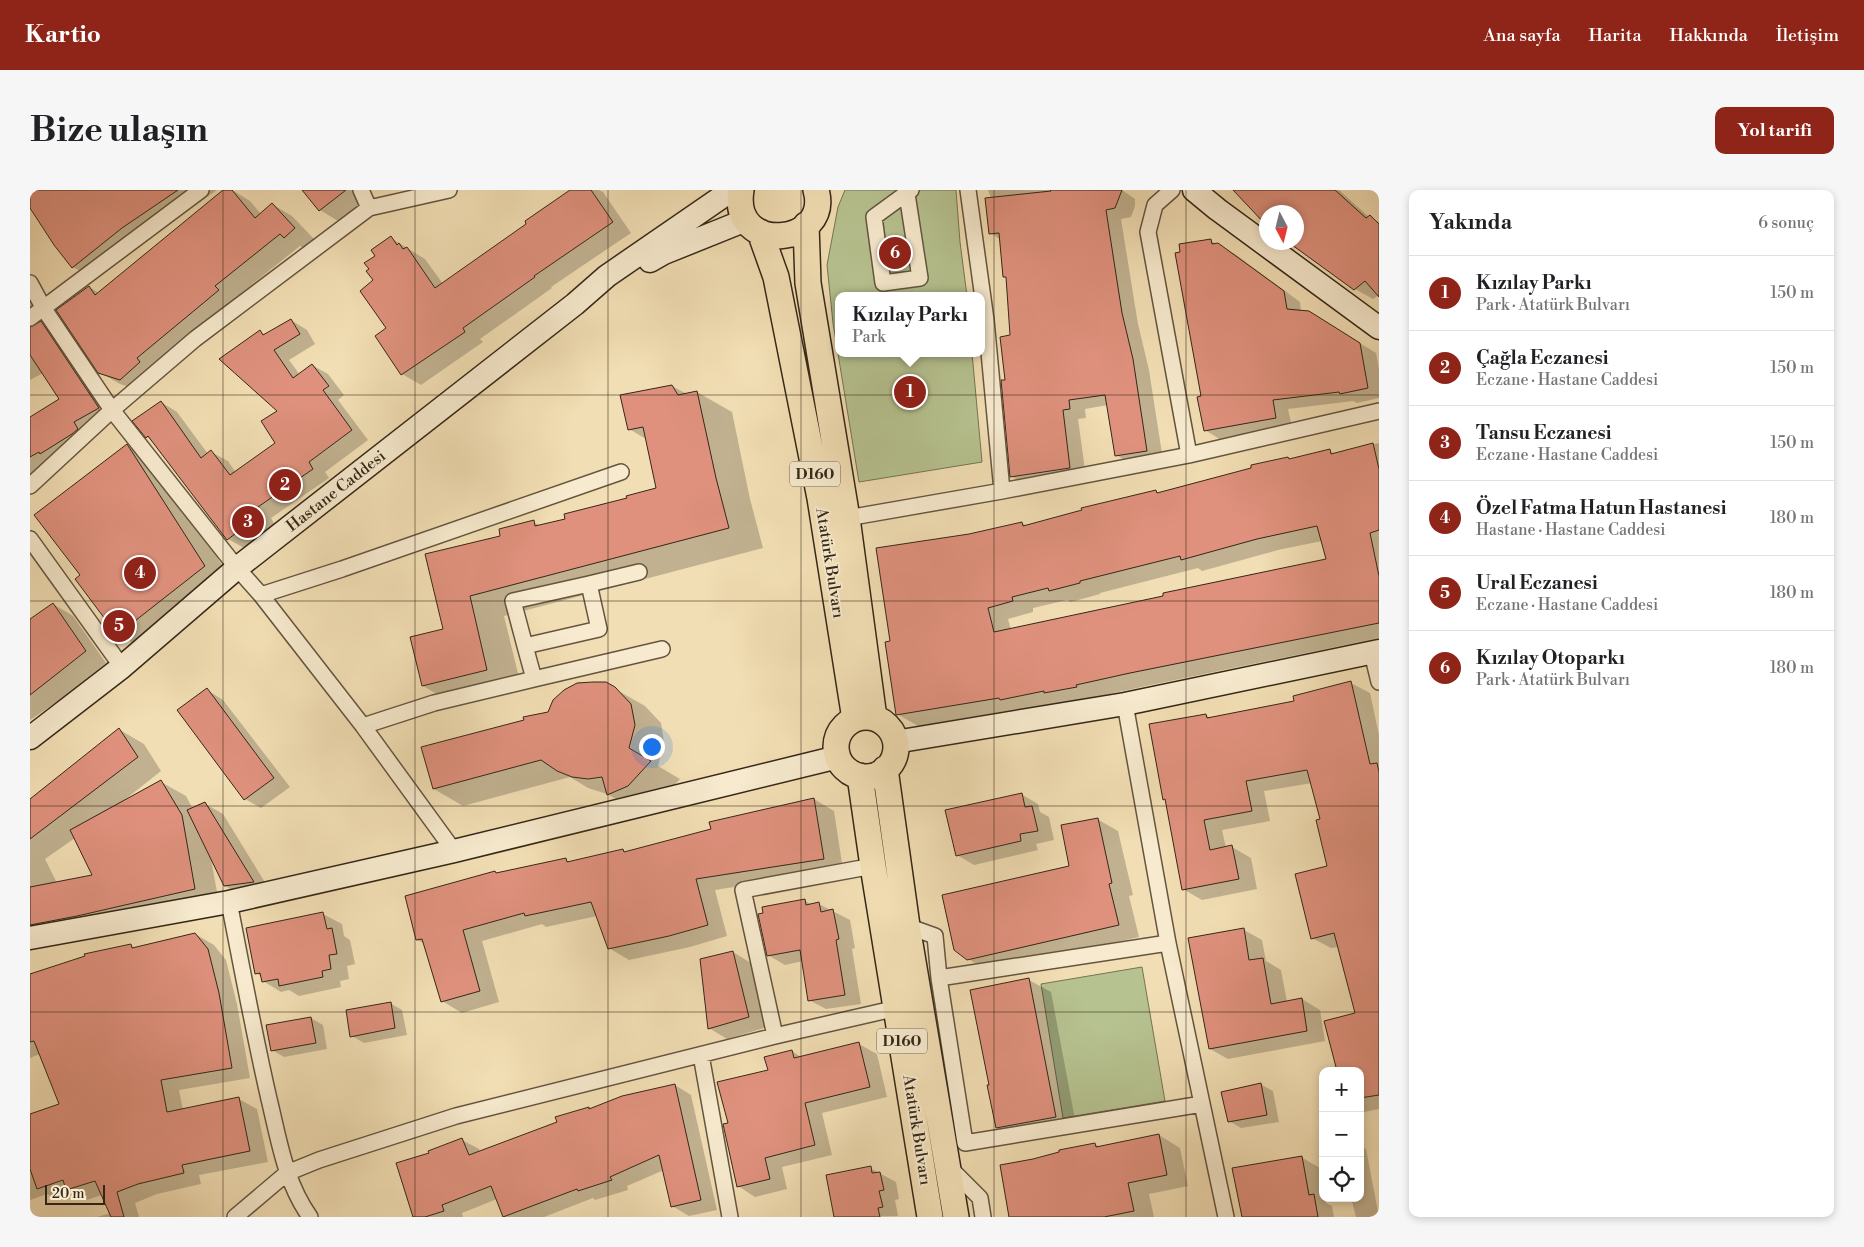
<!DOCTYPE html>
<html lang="tr">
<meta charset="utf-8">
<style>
body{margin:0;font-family:"Libre Bodoni",serif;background:#f6f6f6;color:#202124}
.controls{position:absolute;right:15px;bottom:15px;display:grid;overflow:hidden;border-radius:10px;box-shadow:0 2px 8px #0003}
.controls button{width:45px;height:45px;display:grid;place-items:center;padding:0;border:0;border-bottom:1px solid #e0e0e0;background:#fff;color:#202124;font:25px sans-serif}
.compass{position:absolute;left:1229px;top:15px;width:45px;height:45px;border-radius:50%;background:#fff;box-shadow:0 2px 8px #0003;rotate:173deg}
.scale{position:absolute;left:15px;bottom:12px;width:60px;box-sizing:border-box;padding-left:5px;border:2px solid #342718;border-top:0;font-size:14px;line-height:18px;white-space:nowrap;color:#342718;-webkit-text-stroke:4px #f7eace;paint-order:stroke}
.you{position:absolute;left:621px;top:556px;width:18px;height:18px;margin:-12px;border:4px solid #fff;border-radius:50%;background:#1a73e8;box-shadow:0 0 0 8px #1a73e833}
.badge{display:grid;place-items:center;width:32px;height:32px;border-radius:50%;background:#8f2418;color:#fff;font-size:16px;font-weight:700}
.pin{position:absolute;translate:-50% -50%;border:2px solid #fff;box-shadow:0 1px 5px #0006}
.popup{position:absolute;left:805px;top:102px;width:150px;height:65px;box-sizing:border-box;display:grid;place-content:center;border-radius:10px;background:#fff;filter:drop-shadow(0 1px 4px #0005);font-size:16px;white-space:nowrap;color:#757577}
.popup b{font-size:19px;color:#202124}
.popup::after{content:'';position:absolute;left:50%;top:100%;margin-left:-10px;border:10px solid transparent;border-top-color:#fff}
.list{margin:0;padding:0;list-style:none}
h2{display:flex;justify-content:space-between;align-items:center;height:65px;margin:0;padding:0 20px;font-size:21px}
h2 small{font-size:16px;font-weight:400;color:#757577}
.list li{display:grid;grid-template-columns:32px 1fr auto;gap:15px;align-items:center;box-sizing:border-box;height:75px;padding:0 20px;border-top:1px solid #e0e0e0}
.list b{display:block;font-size:19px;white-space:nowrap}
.list p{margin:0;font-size:16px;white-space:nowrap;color:#757577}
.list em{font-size:16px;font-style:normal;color:#757577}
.icon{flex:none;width:28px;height:28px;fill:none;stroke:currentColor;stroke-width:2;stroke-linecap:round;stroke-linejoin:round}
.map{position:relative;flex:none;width:1349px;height:1027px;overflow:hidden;border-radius:10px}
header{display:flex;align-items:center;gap:30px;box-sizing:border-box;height:70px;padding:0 25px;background:#8f2418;color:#fff}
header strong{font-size:24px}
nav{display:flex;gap:28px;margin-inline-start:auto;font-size:18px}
.intro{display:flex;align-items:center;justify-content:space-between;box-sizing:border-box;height:120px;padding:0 30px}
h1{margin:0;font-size:35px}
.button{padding:12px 22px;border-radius:10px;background:#8f2418;color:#fff;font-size:18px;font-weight:700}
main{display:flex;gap:30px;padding:0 30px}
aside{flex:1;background:#fff;border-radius:10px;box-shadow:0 2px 8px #0003}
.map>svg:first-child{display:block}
</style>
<header>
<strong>Kartio</strong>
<nav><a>Ana sayfa</a><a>Harita</a><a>Hakkında</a><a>İletişim</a></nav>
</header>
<div class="intro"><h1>Bize ulaşın</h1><a class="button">Yol tarifi</a></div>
<main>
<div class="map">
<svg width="1349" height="1027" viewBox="0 0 1349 1027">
<rect width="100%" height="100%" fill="#f2deb4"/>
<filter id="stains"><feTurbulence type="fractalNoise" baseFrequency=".004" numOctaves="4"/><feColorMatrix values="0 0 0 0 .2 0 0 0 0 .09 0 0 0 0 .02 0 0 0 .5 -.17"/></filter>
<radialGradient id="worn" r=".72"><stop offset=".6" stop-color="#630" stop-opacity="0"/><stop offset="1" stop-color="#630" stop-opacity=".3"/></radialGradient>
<path fill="#b6c290" stroke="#757454" d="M 815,0 L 926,0 L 930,52 L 937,106 L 809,106 L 809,163 L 942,163 L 952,272 L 829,292 L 803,133 L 797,75 L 808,17 Z
M 1112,777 L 1135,911 L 1033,928 L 1011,794 Z"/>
<path fill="#0003" fill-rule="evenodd" d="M 0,0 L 187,0 L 114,50 L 64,89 L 43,77 L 0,15 Z
M 198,0 L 202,0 L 220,11 L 231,24 L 242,14 L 262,26 L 285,50 L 275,59 L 270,56 L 205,108 L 208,113 L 111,201 L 90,194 L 69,182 L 59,97 L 69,103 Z
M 274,0 L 335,0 L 340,6 L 308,31 L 290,20 Z
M 542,0 L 569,0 L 573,2 L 601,43 L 521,97 L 522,98 L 450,149 L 453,152 L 391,195 L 372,184 L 346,146 L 358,139 L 345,90 L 347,66 L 361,48 L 395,69 L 413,94 L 498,34 Z
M 958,0 L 1092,0 L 1105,9 L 1105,16 L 1101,27 L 1091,29 L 1108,134 L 1119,180 L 1133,270 L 1102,274 L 1086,265 L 1078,215 L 1055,219 L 1056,228 L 1048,229 L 1056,287 L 998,296 L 981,286 L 976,191 L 982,147 L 977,88 L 975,86 L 971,50 L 960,43 L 961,8 Z
M 1205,0 L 1309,0 L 1339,27 L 1349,32 L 1349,105 L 1343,109 L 1325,99 L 1266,52 L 1266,22 L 1236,22 L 1236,33 Z
M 1181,51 L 1205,64 L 1270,112 L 1271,121 L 1295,132 L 1346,163 L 1349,179 L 1349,208 L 1327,213 L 1323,211 L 1258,219 L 1262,237 L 1191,250 L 1175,240 L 1172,207 Z
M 0,99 L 17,125 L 9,132 L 27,142 L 84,227 L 59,242 L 63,249 L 58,253 L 27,272 L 24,271 L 0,286 L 0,228 L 30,209 L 13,183 L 0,190 Z
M 261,130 L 277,140 L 285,154 L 259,170 L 270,185 L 282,175 L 298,184 L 314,205 L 308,210 L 338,250 L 295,282 L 299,288 L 241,328 L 245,335 L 214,358 L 198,349 L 123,250 L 117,247 L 131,212 L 147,222 L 178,264 L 181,262 L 198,271 L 206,283 L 247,253 L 249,221 L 230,142 L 236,145 Z
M 642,196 L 657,204 L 667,202 L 702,222 L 720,309 L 733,358 L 474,426 L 492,500 L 427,516 L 393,496 L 415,440 L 472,347 L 503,332 L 511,336 L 536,330 L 627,299 L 616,249 L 599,239 Z
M 1349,253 L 1349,448 L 1121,495 L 1066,507 L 1067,509 L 1036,515 L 1033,513 L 992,521 L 988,519 L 888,536 L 867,524 L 861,452 L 940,346 L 992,333 L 997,336 L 1126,301 L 1130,304 L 1258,268 L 1261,270 L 1300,261 L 1305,264 ZM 1292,351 L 1298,370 L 981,440 L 978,429 L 1003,422 L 1003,418 L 1037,410 L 1041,412 L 1070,404 L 1070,403 L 1168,378 L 1172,381 L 1248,360 Z
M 97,256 L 127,273 L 204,394 L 118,462 L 88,444 L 52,385 Z
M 23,414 L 43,426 L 76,473 L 31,509 L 0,530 L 0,430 Z
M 1321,493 L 1340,503 L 1349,545 L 1349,919 L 1334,922 L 1330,919 L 1330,881 L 1327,824 L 1308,757 L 1301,758 L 1282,748 L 1298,677 L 1291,630 L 1282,593 L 1234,601 L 1240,631 L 1192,640 L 1196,658 L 1202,657 L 1221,668 L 1227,699 L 1172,710 L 1153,699 L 1137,611 L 1134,609 L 1176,525 L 1182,529 L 1266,512 Z
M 585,499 L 615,516 L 631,533 L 634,552 L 628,576 L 650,589 L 628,612 L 607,621 L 577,604 L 558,598 L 540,587 L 433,616 L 404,599 L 496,531 Z
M 177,500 L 193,510 L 260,597 L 231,618 L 215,609 Z
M 90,540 L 114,554 L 131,581 L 92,612 L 131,592 L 156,606 L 163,619 L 174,613 L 193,624 L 241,702 L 213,706 L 195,696 L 181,669 L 189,713 L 0,745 L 0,611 ZM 45,648 L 64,686 L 27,693 L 15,669 Z
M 991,604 L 1008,614 L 1010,622 L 1019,627 L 1024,650 L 1006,654 L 1008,660 L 944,675 L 927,665 Z
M 784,609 L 804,621 L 813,680 L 685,700 L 697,746 L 660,757 L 599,770 L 579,758 L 567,726 L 516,737 L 512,734 L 452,751 L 469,812 L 432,823 L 412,811 L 395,754 L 387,750 L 465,682 L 469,684 L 536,670 L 540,672 L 593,661 L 597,663 L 682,640 L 681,633 Z
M 1067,629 L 1088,641 L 1103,705 L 1099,706 L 1109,747 L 959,781 L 938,769 L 1040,677 Z
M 774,710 L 782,715 L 789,714 L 820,730 L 825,758 L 822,759 L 831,814 L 796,819 L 779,810 L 773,771 L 755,775 L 738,765 Z
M 293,724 L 312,734 L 314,746 L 320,750 L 325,774 L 317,776 L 319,789 L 310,791 L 311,797 L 269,806 L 259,800 L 251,802 L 233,791 L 232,787 L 226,783 Z
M 1214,740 L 1232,750 L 1236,771 L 1251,780 L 1257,812 L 1272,809 L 1290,820 L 1295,851 L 1198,869 L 1180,859 Z
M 165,744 L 184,755 L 196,770 L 207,814 L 220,888 L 149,900 L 153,920 L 209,909 L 227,919 L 238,972 L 169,985 L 171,994 L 127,1004 L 105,1013 L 109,1027 L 67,1027 L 81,1023 L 72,1005 L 56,1010 L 44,1003 L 26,1009 L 17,1004 L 0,1010 L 0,925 L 30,915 L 10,864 L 0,868 L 0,786 L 101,756 L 105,758 Z
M 703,762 L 721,773 L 737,837 L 697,849 L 679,838 Z
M 999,790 L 1021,802 L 1047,940 L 989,951 L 967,938 L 961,896 Z
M 360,813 L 372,820 L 377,845 L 334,853 L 322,846 Z
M 281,828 L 293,835 L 297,859 L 254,867 L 242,860 Z
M 829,854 L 847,864 L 857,907 L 792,923 L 802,965 L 752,977 L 757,999 L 725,1007 L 708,996 L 699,934 L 739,881 L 762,861 L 771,867 Z
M 1230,894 L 1243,901 L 1249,932 L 1211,938 L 1199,931 Z
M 645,895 L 661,905 L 687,1020 L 659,1026 L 642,1016 L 634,980 L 597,996 L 598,1000 L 565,1010 L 563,1008 L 514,1027 L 475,1027 L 467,1009 L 432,1023 L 433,1027 L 384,1027 L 401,964 L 432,950 L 449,959 L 450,962 L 528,933 L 559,918 L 561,920 Z
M 1129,945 L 1150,958 L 1158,996 L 1119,1004 L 1124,1027 L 981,1027 L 1065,954 L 1070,957 Z
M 1330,956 L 1336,959 L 1349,1027 L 1326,1027 L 1321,1008 L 1330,1008 Z
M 1271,967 L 1290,978 L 1293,994 L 1293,1008 L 1295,1008 L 1296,1013 L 1302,1016 L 1304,1027 L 1212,1027 Z
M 840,978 L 866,992 L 869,1009 L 865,1010 L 868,1026 L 806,1027 Z"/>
<path fill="#df917d" stroke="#342718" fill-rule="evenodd" d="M 0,0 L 148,0 L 92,38 L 42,78 L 24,55 L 0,18 Z
M 193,0 L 202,0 L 225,28 L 242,13 L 265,38 L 254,48 L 250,44 L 185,96 L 189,100 L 107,168 L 110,172 L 90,190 L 68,183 L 26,120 L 59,96 L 65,105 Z
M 272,0 L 316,0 L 289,21 Z
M 540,0 L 561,0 L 583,32 L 504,86 L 505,87 L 433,138 L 435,142 L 371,185 L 345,146 L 356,138 L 330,101 L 343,90 L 336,81 L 339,79 L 334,73 L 345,66 L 341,60 L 361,46 L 367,55 L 369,53 L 373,59 L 377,57 L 405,98 L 496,34 L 495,31 Z
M 1020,0 L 1092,0 L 1085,18 L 1076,20 L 1092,123 L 1103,169 L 1117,261 L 1085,266 L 1075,205 L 1039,210 L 1040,219 L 1033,220 L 1040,278 L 980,287 L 971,190 L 975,190 L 970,147 L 980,145 L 976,87 L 973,87 L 969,43 L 959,44 L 955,8 L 1021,1 Z
M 1203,0 L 1305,0 L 1336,28 L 1340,25 L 1349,34 L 1349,107 L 1335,91 L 1324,100 L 1258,52 L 1266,52 L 1266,22 L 1236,22 L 1236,35 Z
M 1181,49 L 1182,54 L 1188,53 L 1254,101 L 1257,119 L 1279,121 L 1330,153 L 1338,198 L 1310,204 L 1309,202 L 1243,210 L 1246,228 L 1174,241 L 1167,207 L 1171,206 L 1145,63 L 1150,62 L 1149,54 Z
M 261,129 L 270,144 L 244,160 L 263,188 L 282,174 L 299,196 L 293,200 L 322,240 L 279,272 L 283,279 L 225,319 L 230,325 L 197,350 L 118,246 L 116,248 L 102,231 L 131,211 L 171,268 L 181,260 L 200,285 L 245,253 L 231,231 L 247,221 L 189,169 L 230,140 L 233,145 Z
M 11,131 L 69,218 L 44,232 L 48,239 L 42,244 L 10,264 L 9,262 L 0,267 L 0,227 L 29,209 L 0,165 L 0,137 Z
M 642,195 L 648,205 L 667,201 L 686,288 L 699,338 L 440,406 L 457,480 L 392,496 L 380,447 L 413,439 L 395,364 L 470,346 L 469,339 L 504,330 L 505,336 L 535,329 L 534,324 L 597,308 L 596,306 L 626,298 L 613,237 L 598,240 L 590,205 Z
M 1343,253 L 1349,279 L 1349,340 L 1340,343 L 1349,386 L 1349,433 L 1100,483 L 1046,495 L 1047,497 L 1014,503 L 1014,501 L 970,510 L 969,508 L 866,525 L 855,452 L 860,451 L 846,358 L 939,344 L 992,332 L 993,336 L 1052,320 L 1051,318 L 1126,300 L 1127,303 L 1221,278 L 1221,275 L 1258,267 L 1259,269 L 1300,259 L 1301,264 ZM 1287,336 L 1296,369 L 1133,403 L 1133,406 L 964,442 L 958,418 L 983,411 L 982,407 L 1018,398 L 1019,401 L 1050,393 L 1050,391 L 1150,366 L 1151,370 L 1227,349 Z
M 97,254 L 175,376 L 87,445 L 45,389 L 50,385 L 4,325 Z
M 23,413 L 56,461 L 0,505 L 0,429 Z
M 1321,491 L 1340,574 L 1347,573 L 1349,582 L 1349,905 L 1330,908 L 1330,881 L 1307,881 L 1294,831 L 1325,823 L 1304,743 L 1281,749 L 1265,684 L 1297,676 L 1286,630 L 1290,629 L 1277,580 L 1216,591 L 1222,621 L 1174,630 L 1180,660 L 1202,655 L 1209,689 L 1152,700 L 1135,609 L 1133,610 L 1119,534 L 1176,524 L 1177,528 L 1264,511 L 1263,506 Z
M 563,492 L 576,492 L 585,497 L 601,514 L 605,535 L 599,558 L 621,571 L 598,596 L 577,605 L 572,587 L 558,589 L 542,587 L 527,581 L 511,570 L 403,599 L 391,557 L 494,530 L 493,527 L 518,522 L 523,510 L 534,500 L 547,493 Z
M 177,498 L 244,588 L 214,610 L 147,520 Z
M 89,538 L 108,567 L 0,649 L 0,609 Z
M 131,590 L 152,625 L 165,699 L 47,726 L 0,735 L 0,697 L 62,685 L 40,640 Z
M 992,603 L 995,617 L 1002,616 L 1008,641 L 990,644 L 991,651 L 926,666 L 915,620 Z
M 784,608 L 794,669 L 666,689 L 678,735 L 639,746 L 578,759 L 561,712 L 495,726 L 494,723 L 433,740 L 450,801 L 411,812 L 392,749 L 386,750 L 375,706 L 465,681 L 466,683 L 536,668 L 537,672 L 593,659 L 594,662 L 681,639 L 679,632 Z
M 175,612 L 224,692 L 194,696 L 157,620 Z
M 1068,628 L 1082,693 L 1079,694 L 1089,735 L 937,770 L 924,760 L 912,705 L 1039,676 L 1031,635 Z
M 775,709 L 776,715 L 789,712 L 791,722 L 803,719 L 809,749 L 806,750 L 815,805 L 778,811 L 770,760 L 737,766 L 728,724 L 733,723 L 732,717 Z
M 293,722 L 297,739 L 302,738 L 307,764 L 299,765 L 301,779 L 292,781 L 293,787 L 249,796 L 248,789 L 232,792 L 230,783 L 225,784 L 216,738 Z
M 1214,738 L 1219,770 L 1233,768 L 1241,814 L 1272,808 L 1277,841 L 1179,859 L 1158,748 Z
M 165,743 L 178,759 L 189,803 L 202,878 L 131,890 L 137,922 L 209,907 L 220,961 L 152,975 L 154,983 L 108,994 L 87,1002 L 94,1027 L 81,1027 L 65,991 L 36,1000 L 33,990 L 7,999 L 0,979 L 0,924 L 29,914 L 4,851 L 0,852 L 0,784 L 55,766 L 54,764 L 101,754 L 102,758 Z
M 703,761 L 719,827 L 678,839 L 670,769 Z
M 999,788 L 1026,927 L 966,938 L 957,895 L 959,895 L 940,800 Z
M 361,812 L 365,838 L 320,847 L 316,820 Z
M 281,827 L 286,853 L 241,861 L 236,835 Z
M 829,852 L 840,897 L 775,913 L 785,955 L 735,968 L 740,989 L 707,997 L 693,934 L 698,933 L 687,892 L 738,880 L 734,867 L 762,860 L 764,868 Z
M 1231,893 L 1237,925 L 1198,932 L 1191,902 Z
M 645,894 L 671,1010 L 641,1017 L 629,965 L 580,987 L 582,990 L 548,1001 L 547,999 L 473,1027 L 461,996 L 412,1015 L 414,1021 L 395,1027 L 383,1027 L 366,973 L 399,963 L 398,961 L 432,948 L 439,965 L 527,932 L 525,927 L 559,917 L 559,919 L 592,906 Z
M 1129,944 L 1137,985 L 1098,993 L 1104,1021 L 1074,1027 L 979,1027 L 970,975 L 1003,969 L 1029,962 L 1029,960 L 1065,953 L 1066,957 Z
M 1272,966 L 1279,1005 L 1284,1004 L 1288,1027 L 1212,1027 L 1202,978 Z
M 841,976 L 842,983 L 850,982 L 854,1000 L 849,1001 L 853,1017 L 848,1018 L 850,1027 L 804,1027 L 796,985 Z"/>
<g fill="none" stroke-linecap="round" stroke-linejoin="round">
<g stroke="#64553f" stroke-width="18">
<path id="street" d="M 331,0 L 339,18
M 938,0 L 956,130 L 972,301
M 1142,0 L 1125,15 L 1118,42 L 1159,265
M 877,4 L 890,88 L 853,93 L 844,27 L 881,0
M 0,93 L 14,119 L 82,220 L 207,378 L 231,405 L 333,536 L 424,661
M 0,128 L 171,0
M 0,296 L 82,220 L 165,149 L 339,18 L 419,0
M 817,328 L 972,301 L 1159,265 L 1349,221
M 0,349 L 92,477
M 559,394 L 609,382
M 231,405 L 312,379 L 591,282
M 1342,463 L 1349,492
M 504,489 L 632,459
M 1095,514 L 1138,753 L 1196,1027
M 333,536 L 404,513 L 504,489 L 495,456 L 569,439 L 559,394 L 483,411 L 495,456
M 199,712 C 212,778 224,844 239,909 C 249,950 255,992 280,1027
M 877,736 L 905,746 L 909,788 L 935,953 L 1172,914
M 909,788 L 1138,753
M 745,846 L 713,700 L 843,676
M 671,865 L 700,1027
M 919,977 L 950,1008 L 953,1027
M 205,1027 L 257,983 L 289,970 L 426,926 L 745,846 L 867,818"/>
</g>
<g stroke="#342718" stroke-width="25">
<path id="secondary" d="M 1164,0 L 1187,19 L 1349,138
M 620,71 L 634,63 L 716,30
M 0,548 L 92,477 L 207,378 L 545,114 L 577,86 L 702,0
M 865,552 L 1095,514 L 1349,461
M 0,748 L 199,712 L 424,661 L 808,567"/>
</g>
<g stroke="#342718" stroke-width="28">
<path id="primary" d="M 711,0 C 700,66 802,56 786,0
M 776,35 L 778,93 L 817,328 L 844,528
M 730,42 L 746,87 L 790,308 L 825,529
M806 557a30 30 0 1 1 60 0a30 30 0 1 1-60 0Z
M 855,579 L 877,736 L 926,1027
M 830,586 L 843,676 L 900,1027"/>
</g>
<use href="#street" stroke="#f7eace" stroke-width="15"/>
<use href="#secondary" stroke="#f7eace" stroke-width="22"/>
<use href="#primary" stroke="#f2deb4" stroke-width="25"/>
</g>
<path fill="none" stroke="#342718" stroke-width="1" stroke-opacity="0.55" d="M 193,0 L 193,1027M 385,0 L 385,1027M 578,0 L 578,1027M 771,0 L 771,1027M 964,0 L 964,1027M 1156,0 L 1156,1027M 0,205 L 1349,205M 0,411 L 1349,411M 0,616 L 1349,616M 0,822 L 1349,822"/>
<g text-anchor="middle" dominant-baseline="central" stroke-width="4" stroke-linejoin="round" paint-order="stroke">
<g fill="#f7eace" stroke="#6e624f" stroke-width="1">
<rect x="760" y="271.5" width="50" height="25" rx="4"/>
<rect x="847" y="838.5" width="50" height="25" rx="4"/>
</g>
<g font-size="15" font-weight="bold" fill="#342718">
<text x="785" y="284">D160</text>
<text x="872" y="851">D160</text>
</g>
<g font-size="16" fill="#342718" stroke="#f7eace">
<text transform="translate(306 301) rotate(-38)">Hastane Caddesi</text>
<text transform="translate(800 373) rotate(81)">Atatürk Bulvarı</text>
<text transform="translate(887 940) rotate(81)">Atatürk Bulvarı</text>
</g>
</g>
<rect width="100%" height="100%" filter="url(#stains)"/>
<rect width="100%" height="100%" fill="url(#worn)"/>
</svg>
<div class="controls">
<button>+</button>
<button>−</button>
<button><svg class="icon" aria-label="locate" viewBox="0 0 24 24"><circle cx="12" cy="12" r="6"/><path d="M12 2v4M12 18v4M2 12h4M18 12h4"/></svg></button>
</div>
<svg class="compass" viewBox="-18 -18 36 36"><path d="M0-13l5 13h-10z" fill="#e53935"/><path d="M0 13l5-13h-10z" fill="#757577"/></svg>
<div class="scale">20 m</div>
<div class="you"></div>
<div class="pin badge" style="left:880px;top:202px">1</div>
<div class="popup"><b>Kızılay Parkı</b>Park</div>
<div class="pin badge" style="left:255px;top:295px">2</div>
<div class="pin badge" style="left:218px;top:332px">3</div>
<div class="pin badge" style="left:110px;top:383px">4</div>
<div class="pin badge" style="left:89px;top:436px">5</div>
<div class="pin badge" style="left:865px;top:63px">6</div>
</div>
<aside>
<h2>Yakında<small>6 sonuç</small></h2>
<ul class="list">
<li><span class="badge">1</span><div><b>Kızılay Parkı</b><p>Park · Atatürk Bulvarı</p></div><em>150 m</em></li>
<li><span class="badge">2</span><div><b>Çağla Eczanesi</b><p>Eczane · Hastane Caddesi</p></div><em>150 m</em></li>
<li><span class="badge">3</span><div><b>Tansu Eczanesi</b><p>Eczane · Hastane Caddesi</p></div><em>150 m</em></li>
<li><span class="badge">4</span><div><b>Özel Fatma Hatun Hastanesi</b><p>Hastane · Hastane Caddesi</p></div><em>180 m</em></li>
<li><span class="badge">5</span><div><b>Ural Eczanesi</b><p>Eczane · Hastane Caddesi</p></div><em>180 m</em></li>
<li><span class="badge">6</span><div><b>Kızılay Otoparkı</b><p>Park · Atatürk Bulvarı</p></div><em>180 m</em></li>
</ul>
</aside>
</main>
